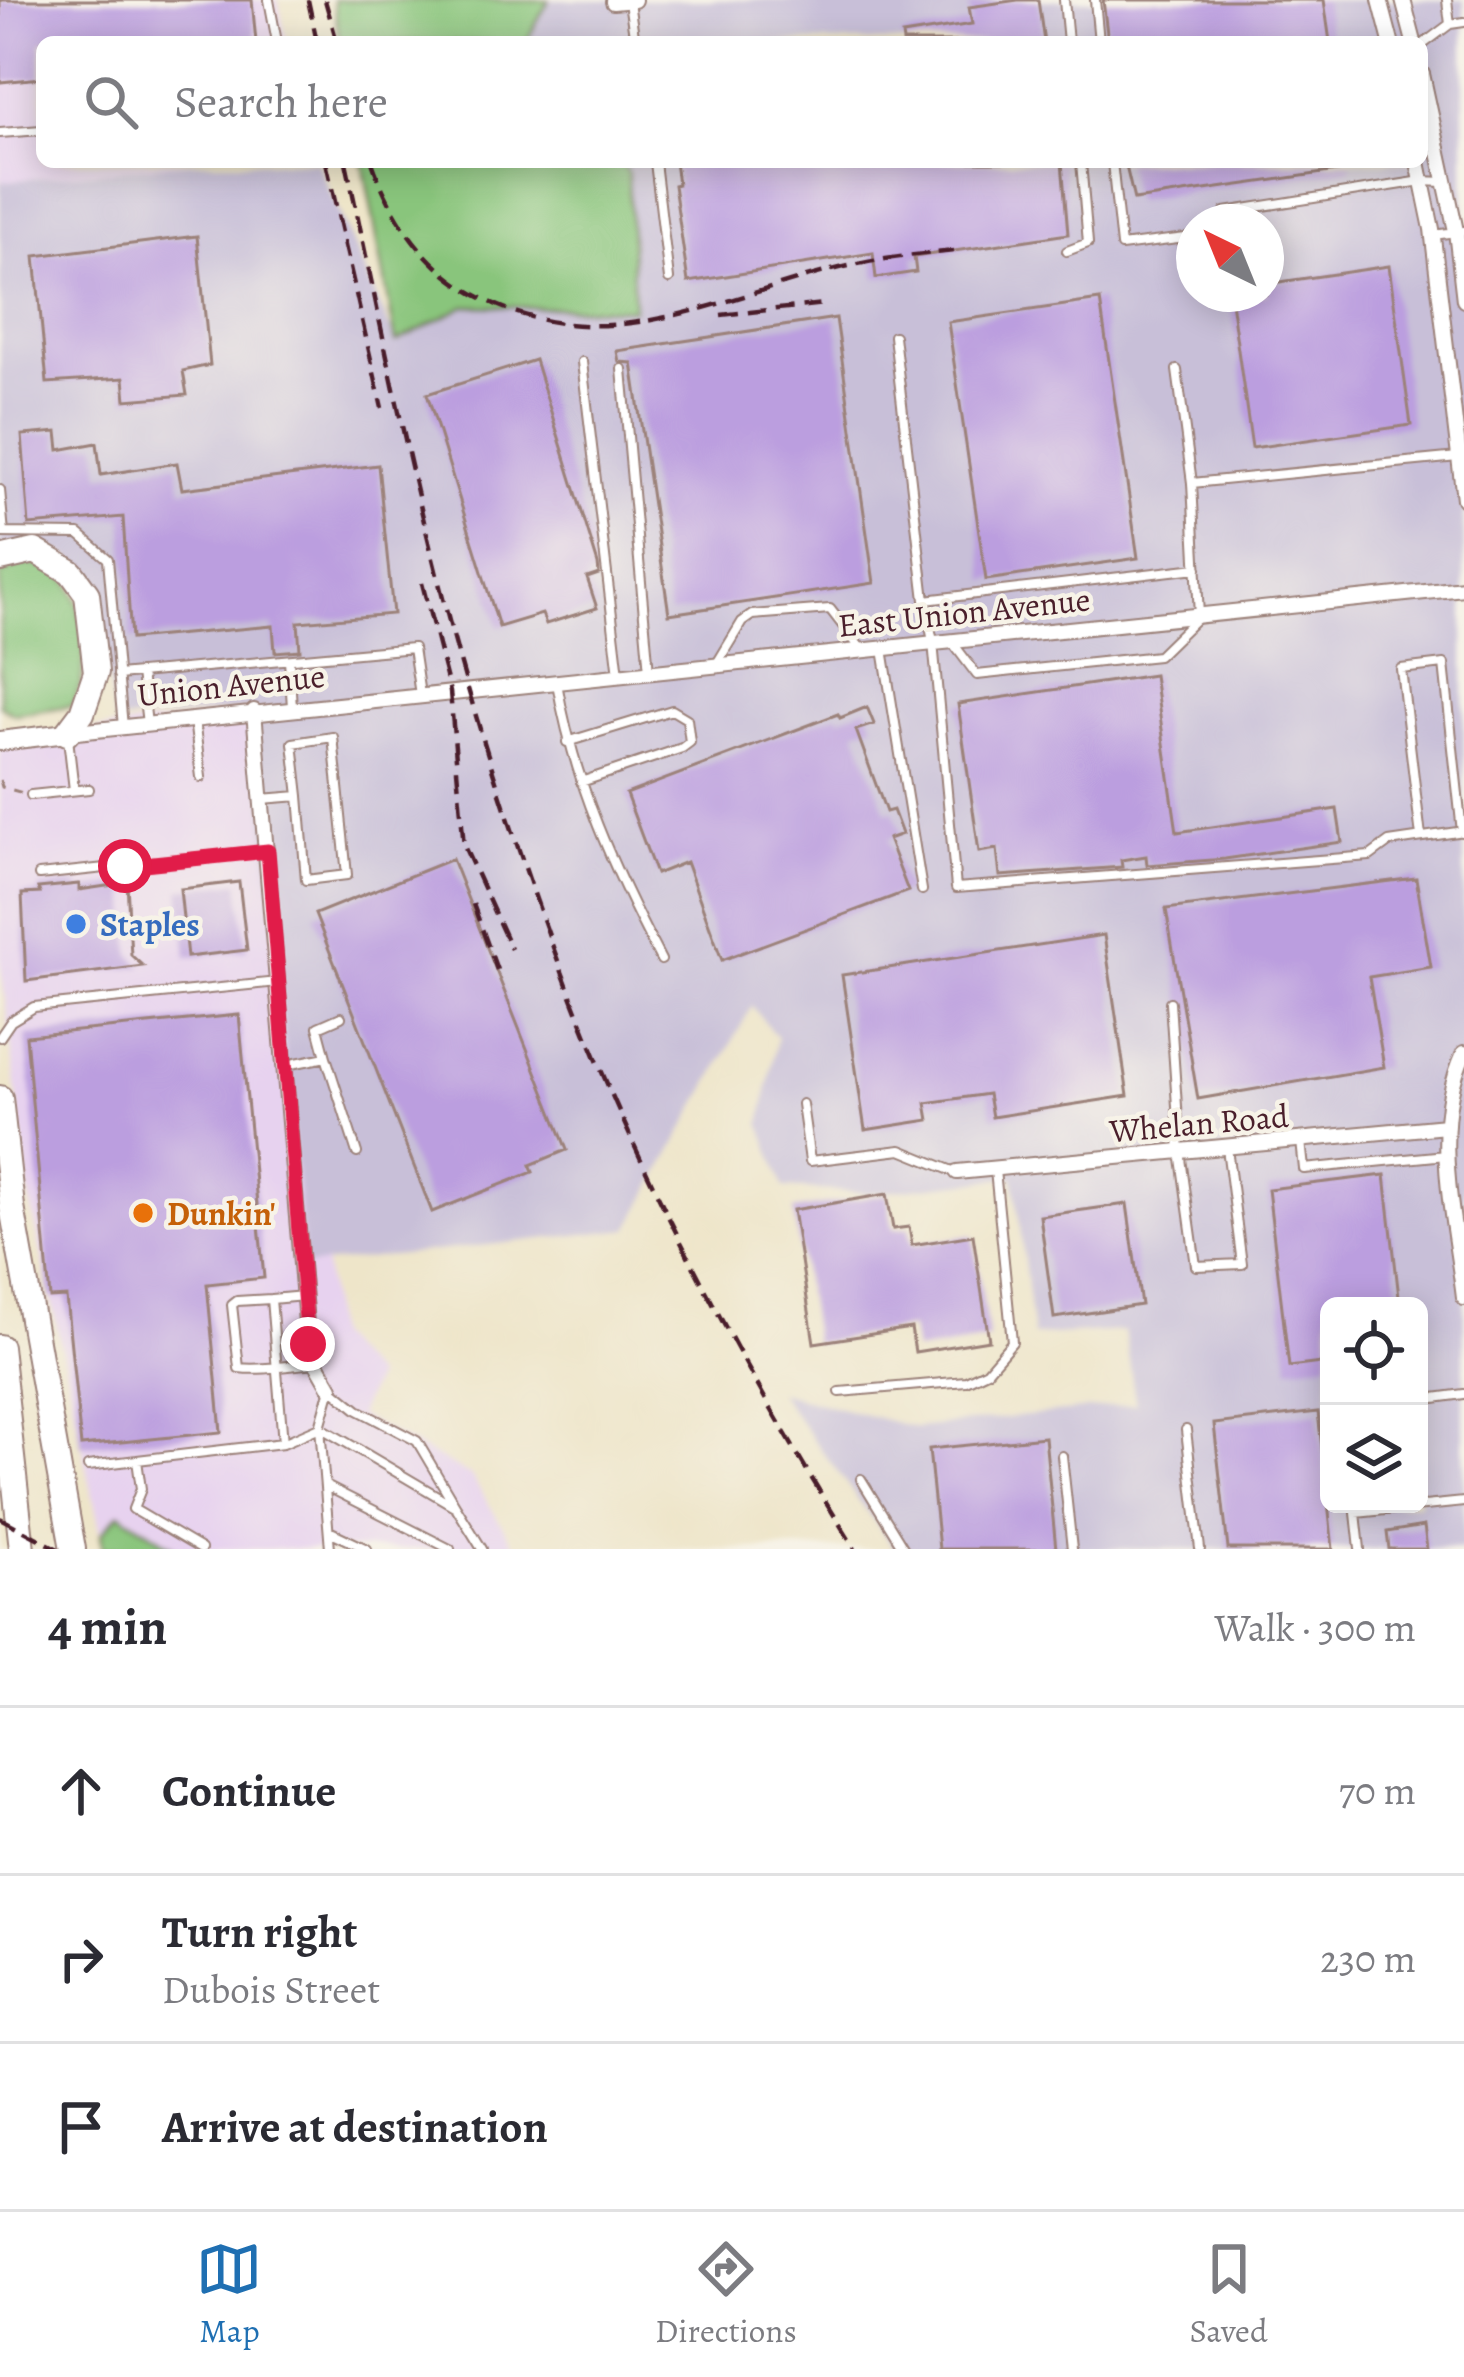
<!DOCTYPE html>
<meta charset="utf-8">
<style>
body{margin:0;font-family:Alegreya,serif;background:#f7f7f7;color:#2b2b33}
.controls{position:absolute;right:36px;bottom:36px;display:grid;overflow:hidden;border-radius:18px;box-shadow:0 6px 30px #0003}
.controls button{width:108px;height:108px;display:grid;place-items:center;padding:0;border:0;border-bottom:3px solid #e1e1e2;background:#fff;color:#2b2b33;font:60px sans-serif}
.compass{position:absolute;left:1176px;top:204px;width:108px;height:108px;border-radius:50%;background:#fff;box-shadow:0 6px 30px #0003;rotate:317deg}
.stop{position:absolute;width:36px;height:36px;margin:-27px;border:9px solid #e11d48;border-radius:50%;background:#fff}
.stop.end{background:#e11d48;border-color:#fff;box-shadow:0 3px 12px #0008}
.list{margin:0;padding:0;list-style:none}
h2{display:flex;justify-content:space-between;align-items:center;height:156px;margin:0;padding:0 48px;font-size:51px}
h2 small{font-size:39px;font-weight:400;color:#7c7c81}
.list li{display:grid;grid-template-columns:78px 1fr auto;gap:36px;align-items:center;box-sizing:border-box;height:168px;padding:0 48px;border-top:3px solid #e1e1e2}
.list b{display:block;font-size:45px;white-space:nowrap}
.list p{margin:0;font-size:39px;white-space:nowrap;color:#7c7c81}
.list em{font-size:39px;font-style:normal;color:#7c7c81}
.icon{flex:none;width:66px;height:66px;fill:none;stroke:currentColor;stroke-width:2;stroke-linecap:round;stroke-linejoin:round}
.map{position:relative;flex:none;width:1464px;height:1549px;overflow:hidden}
.search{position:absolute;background:#fff;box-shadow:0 6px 30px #0003;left:36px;right:36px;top:36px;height:132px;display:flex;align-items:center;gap:30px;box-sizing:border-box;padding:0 42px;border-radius:18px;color:#7c7c81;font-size:45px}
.sheet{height:660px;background:#fff}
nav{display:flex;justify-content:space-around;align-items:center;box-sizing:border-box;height:168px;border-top:3px solid #e1e1e2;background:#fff;font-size:33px;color:#7c7c81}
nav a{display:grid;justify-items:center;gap:6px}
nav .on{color:#1f6fb2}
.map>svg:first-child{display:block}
</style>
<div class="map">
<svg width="1464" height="1549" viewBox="0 0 1464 1549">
<rect width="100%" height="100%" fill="#f7f3e8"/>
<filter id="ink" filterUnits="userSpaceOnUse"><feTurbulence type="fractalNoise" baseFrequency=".00833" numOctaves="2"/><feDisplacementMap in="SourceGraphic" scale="24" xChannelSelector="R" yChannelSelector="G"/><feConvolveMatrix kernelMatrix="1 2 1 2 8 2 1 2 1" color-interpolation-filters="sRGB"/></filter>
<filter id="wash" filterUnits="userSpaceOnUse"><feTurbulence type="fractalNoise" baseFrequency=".004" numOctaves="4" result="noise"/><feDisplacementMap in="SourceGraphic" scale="48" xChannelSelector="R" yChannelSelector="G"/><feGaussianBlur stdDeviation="2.7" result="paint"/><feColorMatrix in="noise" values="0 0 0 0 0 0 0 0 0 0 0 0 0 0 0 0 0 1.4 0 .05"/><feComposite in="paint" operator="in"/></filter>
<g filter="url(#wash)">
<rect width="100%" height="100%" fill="#eee5c9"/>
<path fill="#e7d2ef" d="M 0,0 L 278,0 L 287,42 L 42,42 L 42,162 L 201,162 L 0,182 Z
M 254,711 L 334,1336 L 375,1378 L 358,1415 L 471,1476 L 517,1549 L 176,1549 L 120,1513 L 101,1534 L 31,1205 L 0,961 L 0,741 Z"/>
<path fill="#c8bfd8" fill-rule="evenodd" d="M 549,0 L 1464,0 L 1464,1549 L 895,1549 L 778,1392 L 916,1428 L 1136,1404 L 1124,1331 L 1033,1336 L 1014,1177 L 869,1193 L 784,1188 L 761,1124 L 777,1038 L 752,1006 L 629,1229 L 305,1266 L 254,709 L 114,722 L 98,595 L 85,572 L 67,555 L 47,547 L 0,554 L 0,182 L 201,162 L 317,162 L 396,342 L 465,306 L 634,309 L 628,174 L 621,162 L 1422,162 L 1422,42 L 526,42 ZM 1194,222 L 1266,222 L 1266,294 L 1194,294 ZM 1329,1306 L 1419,1306 L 1419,1504 L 1329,1504 Z"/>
<path fill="#89c57b" stroke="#6a7253" stroke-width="3" d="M 333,0 L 549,0 L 526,42 L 340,42 Z
M 363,162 L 621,162 L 628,174 L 634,309 L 465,306 L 396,342 Z
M 34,564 C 42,567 55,570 62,575 C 88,598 92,680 71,706 L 15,714 L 0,706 L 0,575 L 19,565 Z
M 120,1513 L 176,1549 L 103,1549 L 101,1534 Z"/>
<g id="blocks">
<path fill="#bb9edf" d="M 0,0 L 252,0 L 256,42 L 42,42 L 42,78 L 0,82 Z
M 1018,0 L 1038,0 L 1044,42 L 903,42 L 902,35 L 972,24 L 969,7 Z
M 1103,0 L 1324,0 L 1330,42 L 1108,42 Z
M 675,162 L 1062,162 L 1068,234 L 914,257 L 916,272 L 876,278 L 873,253 L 688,282 L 674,185 L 678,184 Z
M 1125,162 L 1351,162 L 1351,169 L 1134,200 Z
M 197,236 L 210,365 L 183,371 L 187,395 L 126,400 L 124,378 L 47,383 L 35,256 Z
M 1389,266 L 1411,425 L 1252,448 L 1230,294 L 1266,294 L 1266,284 Z
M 1100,300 L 1138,558 L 986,580 L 948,322 Z
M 836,318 L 874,583 L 669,614 L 632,363 L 619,362 L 617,351 Z
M 535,360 L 598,564 L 599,574 L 587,578 L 597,608 L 546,624 L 542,614 L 499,627 L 427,394 Z
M 57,432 L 59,450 L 97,443 L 101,475 L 177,463 L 182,489 L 378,465 L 393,614 L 298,622 L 300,650 L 275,652 L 273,626 L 131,639 L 123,517 L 29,525 L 22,435 Z
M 1154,675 L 1177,832 L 1337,809 L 1342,842 L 1225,859 L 1147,865 L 1146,856 L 1121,860 L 1122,867 L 1000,876 L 997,849 L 979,852 L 958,704 Z
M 867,707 L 874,724 L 856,730 L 886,812 L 893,810 L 902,834 L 888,839 L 908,891 L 722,960 L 686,862 L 656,874 L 626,794 L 838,714 L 840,718 Z
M 452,859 L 567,1150 L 530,1165 L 533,1172 L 432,1212 L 315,914 Z
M 1416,878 L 1431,967 L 1369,977 L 1384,1067 L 1198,1099 L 1166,909 Z
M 239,882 L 247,950 L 187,957 L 180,889 Z
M 127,883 L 131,955 L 143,966 L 26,981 L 22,894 L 40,893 L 38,888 L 79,884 L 79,890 Z
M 1104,935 L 1128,1096 L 992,1117 L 988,1094 L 926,1103 L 929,1120 L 865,1130 L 842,975 Z
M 239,1015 L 264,1278 L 207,1284 L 221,1432 L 81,1446 L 66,1297 L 50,1298 L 26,1036 Z
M 1385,1175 L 1400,1306 L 1329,1306 L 1329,1362 L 1289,1367 L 1268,1189 Z
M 887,1194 L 893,1229 L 909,1227 L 912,1245 L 973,1235 L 989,1340 L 915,1352 L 911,1328 L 814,1343 L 793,1210 Z
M 1127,1204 L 1141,1305 L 1054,1318 L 1040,1216 Z
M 1318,1412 L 1333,1549 L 1228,1549 L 1214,1424 Z
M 1045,1437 L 1056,1549 L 939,1549 L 929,1449 Z
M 1424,1526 L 1427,1549 L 1389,1549 L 1387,1532 Z"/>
</g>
</g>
<g filter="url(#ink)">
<use href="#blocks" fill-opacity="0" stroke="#9c827a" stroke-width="3"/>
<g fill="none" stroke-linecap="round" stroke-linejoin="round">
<g stroke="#9c827a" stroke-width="12">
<path id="lane" d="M 269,0 L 277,42
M 1064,0 L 1068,42
M 1095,0 L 1099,42
M 1447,0 L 1450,24
M 629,2 L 635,42
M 1422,45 L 1450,24 L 1464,22
M 0,133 L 42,130
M 655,162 L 669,279
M 1112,162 L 1121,246 L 1194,237
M 1221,222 L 1225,212 L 1422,181 L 1444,182
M 1433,235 L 1464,231
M 1067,251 L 1088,243 L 1081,162
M 894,336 L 925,600 L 1197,568
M 582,362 L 619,675
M 622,369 L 649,672
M 1177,370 L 1192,483
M 0,490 L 4,533
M 0,533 L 79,534 L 108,559 L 123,727
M 925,600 L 933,642 L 956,888 L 1370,856 L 1389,842 L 1464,831
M 952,642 L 977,675 L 1158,656 L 1199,616 L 1192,483 L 1458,457
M 883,649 L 922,890
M 289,660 L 292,707
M 716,665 L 742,622 L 752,615 L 830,609 L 861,649
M 141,673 L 147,724
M 118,675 L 413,648 L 420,695
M 557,683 C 574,783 614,870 661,960
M 194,719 L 201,777
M 68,738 L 74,790
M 567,742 L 672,710 L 687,719 L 690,742 L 682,748 L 581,782
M 31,795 L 89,789
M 262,799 L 299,796 L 293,743 L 333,737 L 347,875 L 306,880 L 299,796
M 1421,837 L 1401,669 L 1444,664 L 1462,832
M 39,875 L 266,851
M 1170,1002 L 1180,1151 L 1196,1266 L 1242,1264 L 1227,1148
M 0,1037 L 11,1021 L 34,1007 L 278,982
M 326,1057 L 318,1027 L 341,1017
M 286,1065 L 326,1057 L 357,1153
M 802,1104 L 810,1161 L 901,1150 L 955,1172
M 1301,1141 L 1304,1169 L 1446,1155
M 271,1299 L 304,1296
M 840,1392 L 966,1381 L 987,1371 L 1012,1342 L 995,1170
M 1419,1400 L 1464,1394
M 1186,1430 L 1200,1549
M 283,1443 L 320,1427 L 456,1507 L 482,1549
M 1062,1456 L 1072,1549
M 88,1466 L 137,1460
M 861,1479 L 904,1549
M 326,1486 L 450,1549
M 1355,1504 L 1360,1549
M 1356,1513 L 1464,1502
M 329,1531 L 367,1549
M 201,1549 L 133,1509 L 141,1489 L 137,1460 L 283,1443 L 271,1299 L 237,1301 L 232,1305 L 239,1368 C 263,1371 291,1365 316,1363
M 330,1549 L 320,1427 L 331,1388 L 358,1410 L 417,1441 L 456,1507"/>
</g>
<g stroke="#9c827a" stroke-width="18">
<path id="street" d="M 1380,0 L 1391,42
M 1403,0 L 1414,42
M 613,2 L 634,0
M 1422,74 L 1456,231 L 1464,300
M 1418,162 L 1432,229 L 1464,499
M 254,711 L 307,1335 L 311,1353 L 331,1388
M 67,733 L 1464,588
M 1464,1053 C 1429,1128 1455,1220 1464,1298
M 957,1172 L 1446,1126"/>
</g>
<g stroke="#9c827a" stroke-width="22">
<path id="secondary" d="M 0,741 L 67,733"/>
</g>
<g stroke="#9c827a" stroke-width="28">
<path id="highway" d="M 0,559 L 35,551 L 71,572 L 87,594 L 96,672 L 82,713 L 67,733
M 0,1098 L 12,1207 L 73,1549
M 0,1347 L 22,1549"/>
</g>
<path stroke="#9c827a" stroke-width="3" stroke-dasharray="9 9" stroke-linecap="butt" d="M 0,780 L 2,787 L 23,793"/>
<use href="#lane" stroke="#fff" stroke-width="8"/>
<use href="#street" stroke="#fff" stroke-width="14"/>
<use href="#secondary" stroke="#fff" stroke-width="18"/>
<use href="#highway" stroke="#fff" stroke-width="24"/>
<path stroke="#4a1f2b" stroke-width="4.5" stroke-dasharray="18 9" stroke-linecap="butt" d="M 308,0 L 317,42
M 325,0 L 337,42
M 326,162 L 382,408
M 346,162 C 373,286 397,411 427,534 C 459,669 501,803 548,933 C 624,1149 734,1355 855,1549
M 372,162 C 393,221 427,271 484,299 C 616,365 732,289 863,263 C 893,257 924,254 954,251
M 721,315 L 825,304
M 422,583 L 450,692 L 464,846 L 511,949
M 473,904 L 497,970
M 0,1518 L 58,1549"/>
</g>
</g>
<g fill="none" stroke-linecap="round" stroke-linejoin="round" filter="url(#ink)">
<path stroke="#e11d48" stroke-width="15" d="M 125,866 L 268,851 L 308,1344"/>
</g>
<circle fill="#3f7fe0" stroke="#f7f3e8" stroke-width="4.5" cx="76" cy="924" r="12"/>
<circle fill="#e8710a" stroke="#f7f3e8" stroke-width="4.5" cx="143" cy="1213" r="12"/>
<g text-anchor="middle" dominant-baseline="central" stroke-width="9" stroke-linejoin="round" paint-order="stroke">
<g font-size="33" fill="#4a1f2b" stroke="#f7f3e8">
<text transform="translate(964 612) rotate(-6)">East Union Avenue</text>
<text transform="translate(231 685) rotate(-6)">Union Avenue</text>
<text transform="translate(1199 1123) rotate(-5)">Whelan Road</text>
</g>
<g font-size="33" font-weight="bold" fill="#366cbe" stroke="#f7f3e8" text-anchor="start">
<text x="100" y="924">Staples</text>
</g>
<g font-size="33" font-weight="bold" fill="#c56008" stroke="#f7f3e8" text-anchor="start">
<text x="167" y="1213">Dunkin'</text>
</g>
</g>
</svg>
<div class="controls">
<button><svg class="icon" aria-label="locate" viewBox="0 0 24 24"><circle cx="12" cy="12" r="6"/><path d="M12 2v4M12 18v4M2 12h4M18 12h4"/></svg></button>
<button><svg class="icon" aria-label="layers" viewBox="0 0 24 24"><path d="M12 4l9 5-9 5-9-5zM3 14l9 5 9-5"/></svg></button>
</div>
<svg class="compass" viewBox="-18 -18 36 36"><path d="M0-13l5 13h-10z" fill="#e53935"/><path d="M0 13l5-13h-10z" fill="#7c7c81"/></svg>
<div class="stop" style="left:125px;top:866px"></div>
<div class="stop end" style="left:308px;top:1344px"></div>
<div class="search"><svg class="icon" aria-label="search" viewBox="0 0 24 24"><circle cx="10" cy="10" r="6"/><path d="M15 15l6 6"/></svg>Search here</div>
</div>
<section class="sheet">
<h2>4 min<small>Walk · 300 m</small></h2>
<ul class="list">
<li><svg class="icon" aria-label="ahead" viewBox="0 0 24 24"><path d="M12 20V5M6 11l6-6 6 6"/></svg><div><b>Continue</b></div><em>70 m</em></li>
<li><svg class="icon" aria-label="right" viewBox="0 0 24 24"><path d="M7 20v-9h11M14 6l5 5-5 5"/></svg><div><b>Turn right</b><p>Dubois Street</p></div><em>230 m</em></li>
<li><svg class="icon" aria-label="arrive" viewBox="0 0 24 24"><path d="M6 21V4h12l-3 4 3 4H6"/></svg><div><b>Arrive at destination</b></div></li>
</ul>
</section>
<nav>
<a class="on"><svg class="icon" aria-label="map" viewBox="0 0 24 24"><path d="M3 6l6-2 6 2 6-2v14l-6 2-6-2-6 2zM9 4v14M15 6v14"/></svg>Map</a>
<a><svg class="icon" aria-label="directions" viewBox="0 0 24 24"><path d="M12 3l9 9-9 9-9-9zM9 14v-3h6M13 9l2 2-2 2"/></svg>Directions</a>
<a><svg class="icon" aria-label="saved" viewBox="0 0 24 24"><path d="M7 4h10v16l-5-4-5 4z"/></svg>Saved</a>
</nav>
